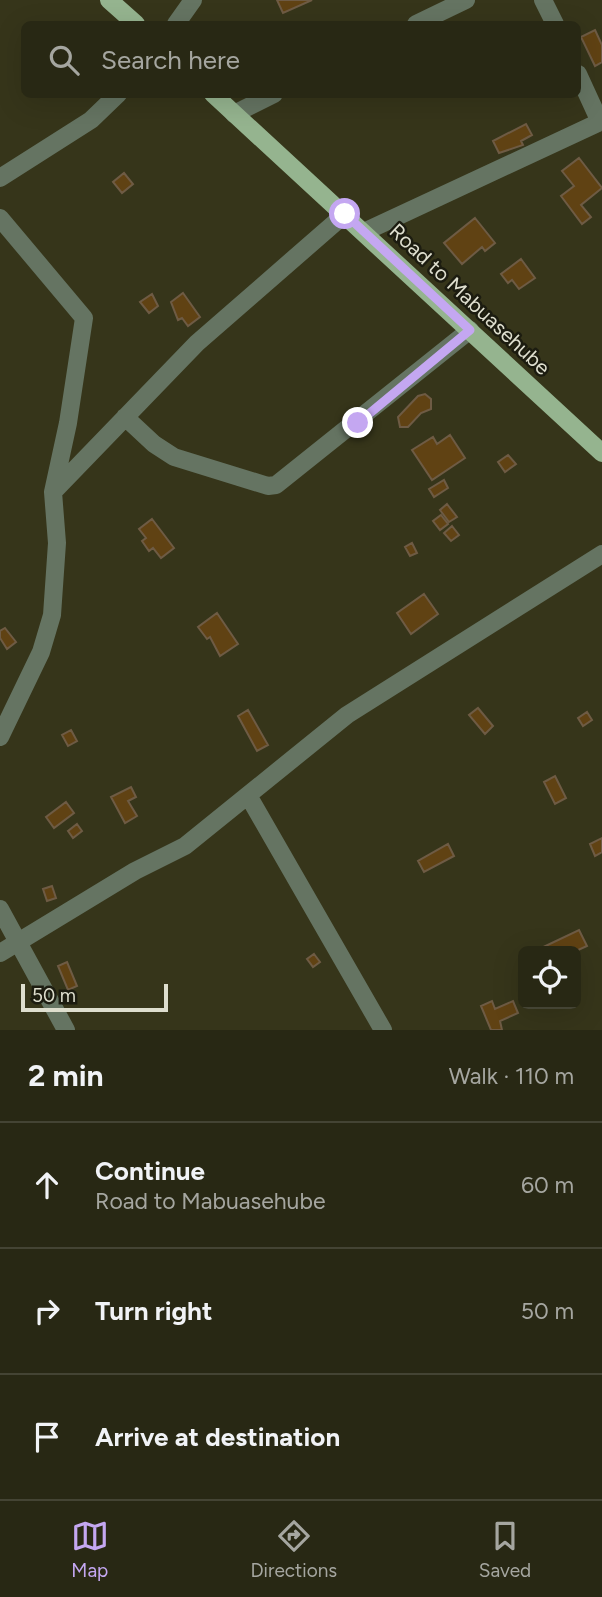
<!DOCTYPE html>
<meta charset="utf-8">
<style>
body{margin:0;font-family:Figtree,sans-serif;background:#343422;color:#f1f3f6}
.controls{position:absolute;right:21px;bottom:21px;display:grid;overflow:hidden;border-radius:10px;box-shadow:0 7px 28px #0002}
.controls button{width:63px;height:63px;display:grid;place-items:center;padding:0;border:0;border-bottom:2px solid #444434;background:#282814;color:#f1f3f6;font:35px sans-serif}
.scale{position:absolute;left:21px;bottom:18px;width:147px;box-sizing:border-box;padding-left:7px;border:4px solid #dedece;border-top:0;font-size:19px;line-height:24px;white-space:nowrap;color:#dedece;-webkit-text-stroke:5px #1c1c10;paint-order:stroke}
.stop{position:absolute;width:21px;height:21px;margin:-16px;border:5px solid #c4a7f1;border-radius:50%;background:#fff}
.stop.end{background:#c4a7f1;border-color:#fff;box-shadow:0 2px 7px #0008}
.list{margin:0;padding:0;list-style:none}
h2{display:flex;justify-content:space-between;align-items:center;height:91px;margin:0;padding:0 28px;font-size:30px}
h2 small{font-size:23px;font-weight:400;color:#a5a6a0}
.list li{display:grid;grid-template-columns:46px 1fr auto;gap:21px;align-items:center;box-sizing:border-box;height:126px;padding:0 28px;border-top:2px solid #444434}
.list b{display:block;font-size:26px;white-space:nowrap}
.list p{margin:0;font-size:23px;white-space:nowrap;color:#a5a6a0}
.list em{font-size:23px;font-style:normal;color:#a5a6a0}
.icon{flex:none;width:38px;height:38px;fill:none;stroke:currentColor;stroke-width:2;stroke-linecap:round;stroke-linejoin:round}
.map{position:relative;flex:none;width:602px;height:1030px;overflow:hidden}
.search{position:absolute;background:#282814;box-shadow:0 7px 28px #0002;left:21px;right:21px;top:21px;height:77px;display:flex;align-items:center;gap:18px;box-sizing:border-box;padding:0 24px;border-radius:10px;color:#a5a6a0;font-size:26px}
.sheet{height:469px;background:#282814}
nav{display:flex;justify-content:space-around;align-items:center;box-sizing:border-box;height:98px;border-top:2px solid #444434;background:#282814;font-size:19px;color:#a5a6a0}
nav a{display:grid;justify-items:center;gap:4px}
nav .on{color:#c4a7f1}
.map>svg:first-child{display:block}
</style>
<div class="map">
<svg width="602" height="1030" viewBox="0 0 602 1030">
<rect width="100%" height="100%" fill="#36351a"/>
<path fill="#604213" stroke="#6e5b44" stroke-width="2" d="M 277,0 L 312,0 L 283,13 Z
M 595,30 L 602,45 L 602,62 L 595,66 L 581,37 Z
M 526,124 L 532,135 L 521,141 L 523,145 L 499,153 L 493,141 Z
M 579,158 L 602,188 L 581,205 L 591,217 L 582,224 L 561,196 L 574,186 L 562,171 Z
M 124,173 L 133,184 L 122,193 L 113,182 Z
M 475,218 L 495,243 L 485,251 L 482,247 L 462,264 L 444,243 Z
M 521,259 L 535,278 L 519,289 L 512,280 L 508,283 L 501,274 Z
M 183,293 L 200,317 L 188,326 L 182,318 L 178,320 L 171,302 Z
M 152,294 L 158,306 L 149,313 L 140,302 Z
M 425,394 L 431,399 L 431,409 L 421,413 L 408,427 L 400,427 L 398,417 L 418,396 Z
M 450,435 L 465,458 L 432,480 L 412,450 L 433,437 L 437,444 Z
M 508,455 L 516,464 L 505,472 L 498,462 Z
M 444,480 L 448,488 L 434,497 L 429,489 Z
M 447,504 L 457,517 L 449,522 L 440,510 Z
M 441,515 L 448,524 L 440,530 L 433,521 Z
M 152,519 L 174,548 L 161,558 L 153,548 L 149,551 L 142,541 L 146,538 L 139,529 Z
M 452,526 L 459,535 L 451,541 L 444,533 Z
M 412,543 L 417,553 L 410,556 L 405,547 Z
M 424,594 L 438,614 L 411,634 L 397,613 Z
M 217,613 L 238,644 L 220,656 L 210,637 L 207,639 L 198,627 Z
M 5,628 L 16,642 L 7,649 L 0,638 L 0,631 Z
M 478,708 L 493,726 L 485,734 L 469,715 Z
M 248,710 L 268,745 L 257,751 L 238,716 Z
M 587,712 L 592,720 L 583,726 L 578,718 Z
M 71,730 L 77,741 L 68,746 L 62,735 Z
M 555,776 L 566,798 L 555,804 L 544,782 Z
M 131,787 L 136,797 L 128,801 L 137,816 L 125,823 L 111,797 Z
M 66,802 L 74,813 L 54,828 L 46,817 Z
M 77,824 L 82,831 L 73,838 L 68,831 Z
M 602,838 L 602,852 L 595,856 L 590,844 Z
M 448,844 L 454,856 L 424,872 L 418,861 Z
M 52,886 L 56,898 L 47,901 L 43,889 Z
M 579,930 L 587,946 L 576,951 L 535,951 Z
M 314,954 L 320,962 L 313,967 L 307,959 Z
M 67,962 L 77,986 L 68,990 L 58,966 Z
M 492,1001 L 495,1009 L 513,1001 L 518,1013 L 500,1021 L 502,1030 L 491,1030 L 481,1006 Z"/>
<g fill="none" stroke-linecap="round" stroke-linejoin="round">
<path stroke="#657462" stroke-width="18" d="M 543,0 L 555,24
M 176,24 L 193,0
M 416,24 L 466,0
M 578,74 L 600,122
M 234,114 L 274,94
M 0,178 L 91,120 L 118,94
M 0,218 L 84,318 L 68,423 L 53,492 L 57,543 L 52,615 L 41,652 L 0,737
M 364,232 L 602,121
M 125,417 L 154,444 L 174,457 L 268,486 L 276,485 L 470,330
M 53,492 L 197,343 L 345,214
M 249,797 L 383,1030
M 0,909 L 66,1030
M 0,953 L 135,871 L 185,846 L 347,715 L 602,554"/>
<path stroke="#95b48f" stroke-width="18" d="M 109,0 L 136,24
M 213,94 L 602,453"/>
</g>
<g fill="none" stroke-linecap="round" stroke-linejoin="round">
<path stroke="#c4a7f1" stroke-width="9" d="M 345,214 L 470,330 L 358,423"/>
</g>
<g text-anchor="middle" dominant-baseline="central" stroke-width="5" stroke-linejoin="round" paint-order="stroke">
<g font-size="21" fill="#dedece" stroke="#1c1c10">
<text transform="translate(470 299) rotate(43)">Road to Mabuasehube</text>
</g>
</g>
</svg>
<div class="controls">
<button><svg class="icon" aria-label="locate" viewBox="0 0 24 24"><circle cx="12" cy="12" r="6"/><path d="M12 2v4M12 18v4M2 12h4M18 12h4"/></svg></button>
</div>
<div class="scale">50 m</div>
<div class="stop" style="left:345px;top:214px"></div>
<div class="stop end" style="left:358px;top:423px"></div>
<div class="search"><svg class="icon" aria-label="search" viewBox="0 0 24 24"><circle cx="10" cy="10" r="6"/><path d="M15 15l6 6"/></svg>Search here</div>
</div>
<section class="sheet">
<h2>2 min<small>Walk · 110 m</small></h2>
<ul class="list">
<li><svg class="icon" aria-label="ahead" viewBox="0 0 24 24"><path d="M12 20V5M6 11l6-6 6 6"/></svg><div><b>Continue</b><p>Road to Mabuasehube</p></div><em>60 m</em></li>
<li><svg class="icon" aria-label="right" viewBox="0 0 24 24"><path d="M7 20v-9h11M14 6l5 5-5 5"/></svg><div><b>Turn right</b></div><em>50 m</em></li>
<li><svg class="icon" aria-label="arrive" viewBox="0 0 24 24"><path d="M6 21V4h12l-3 4 3 4H6"/></svg><div><b>Arrive at destination</b></div></li>
</ul>
</section>
<nav>
<a class="on"><svg class="icon" aria-label="map" viewBox="0 0 24 24"><path d="M3 6l6-2 6 2 6-2v14l-6 2-6-2-6 2zM9 4v14M15 6v14"/></svg>Map</a>
<a><svg class="icon" aria-label="directions" viewBox="0 0 24 24"><path d="M12 3l9 9-9 9-9-9zM9 14v-3h6M13 9l2 2-2 2"/></svg>Directions</a>
<a><svg class="icon" aria-label="saved" viewBox="0 0 24 24"><path d="M7 4h10v16l-5-4-5 4z"/></svg>Saved</a>
</nav>
